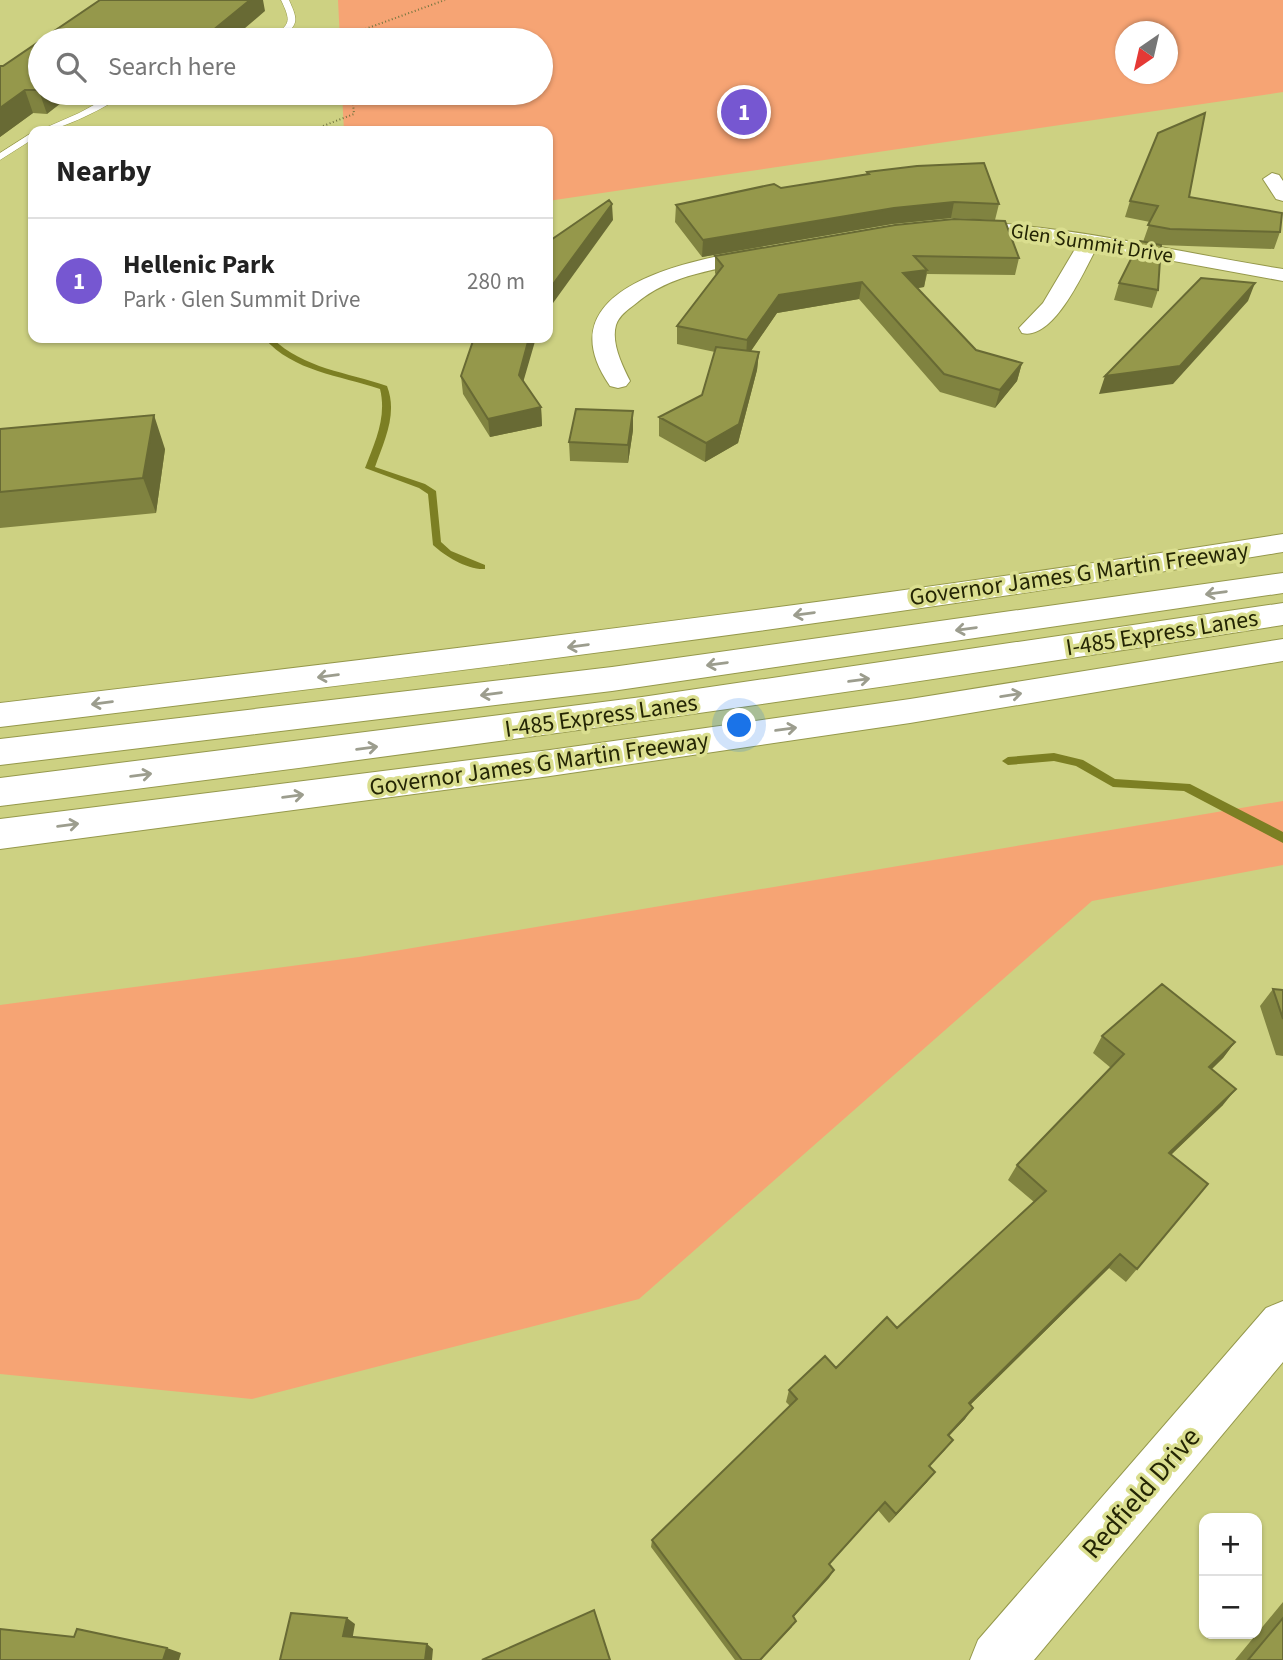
<!DOCTYPE html>
<meta charset="utf-8">
<style>
body{margin:0;font-family:"Source Sans 3",sans-serif;background:#f2f2f2;color:#222}
.controls{position:absolute;right:21px;bottom:21px;display:grid;overflow:hidden;border-radius:14px;box-shadow:0 2px 5px #0004}
.controls button{width:63px;height:63px;display:grid;place-items:center;padding:0;border:0;border-bottom:2px solid #e0e0e0;background:#fff;color:#222;font:35px sans-serif}
.compass{position:absolute;left:1115px;top:21px;width:63px;height:63px;border-radius:50%;background:#fff;box-shadow:0 2px 5px #0004;rotate:214deg}
.you{position:absolute;left:740px;top:726px;width:24px;height:24px;margin:-18px;border:5px solid #fff;border-radius:50%;background:#1a73e8;box-shadow:0 0 0 10px #1a73e833}
.badge{display:grid;place-items:center;width:46px;height:46px;border-radius:50%;background:#7657d1;color:#fff;font-size:23px;font-weight:700}
.pin{position:absolute;translate:-50% -50%;border:4px solid #fff;box-shadow:0 2px 7px #0006}
.list{margin:0;padding:0;list-style:none}
h2{display:flex;justify-content:space-between;align-items:center;height:91px;margin:0;padding:0 28px;font-size:30px}
h2 small{font-size:23px;font-weight:400;color:#767676}
.list li{display:grid;grid-template-columns:46px 1fr auto;gap:21px;align-items:center;box-sizing:border-box;height:126px;padding:0 28px;border-top:2px solid #e0e0e0}
.list b{display:block;font-size:26px;white-space:nowrap}
.list p{margin:0;font-size:23px;white-space:nowrap;color:#767676}
.list em{font-size:23px;font-style:normal;color:#767676}
.icon{flex:none;width:38px;height:38px;fill:none;stroke:currentColor;stroke-width:2;stroke-linecap:round;stroke-linejoin:round}
.map{position:relative;flex:none;width:1283px;height:1660px;overflow:hidden}
.search{position:absolute;background:#fff;box-shadow:0 2px 5px #0004;left:28px;top:28px;width:525px;height:77px;display:flex;align-items:center;gap:18px;box-sizing:border-box;padding:0 24px;border-radius:38px;color:#767676;font-size:26px}
.panel{position:absolute;background:#fff;box-shadow:0 2px 5px #0004;left:28px;top:126px;width:525px;height:217px;border-radius:14px}
.map>svg:first-child{display:block}
</style>
<div class="map">
<svg width="1283" height="1660" viewBox="0 0 1283 1660">
<rect width="100%" height="100%" fill="#cdd182"/>
<path fill="#f6a474" fill-rule="evenodd" d="M 338,0 L 1283,0 L 1283,92 L 548,201 L 548,131 L 344,131 L 342,93 L 541,93 L 541,40 L 340,40 ZM 1126,32 L 1168,32 L 1168,74 L 1126,74 Z
M 1283,801 L 1283,865 L 1092,901 L 639,1299 L 252,1399 L 0,1374 L 0,1005 L 359,957 Z"/>
<g fill="none" stroke-linecap="round" stroke-linejoin="round">
<path fill="#7c7f23" fill-rule="evenodd" d="M 264,338 L 272,338 C 304,369 347,372 387,386 C 398,414 384,441 375,467 L 425,484 L 436,491 L 441,542 L 451,551 L 485,565 L 485,569 C 467,570 445,556 433,545 L 428,494 L 419,488 L 365,468 C 375,442 387,417 380,389 C 339,375 294,372 264,338 Z
M 1054,753 L 1083,760 L 1115,779 L 1190,784 L 1283,832 L 1283,843 L 1184,791 L 1113,787 L 1076,766 L 1054,761 L 1008,765 L 1002,761 L 1008,757 Z"/>
<g stroke="#95984b" stroke-width="1">
<path id="service" d="M 281,0 L 289,0 C 299,22 298,24 280,40 L 272,40 C 288,22 293,25 281,0 Z
M 116,93 L 127,93 C 108,106 60,132 38,131 L 79,113 Z
M 33,132 L 33,139 L 0,160 L 0,153 Z"/>
</g>
<g stroke="#95984b" stroke-width="2">
<path id="minor" d="M 1272,173 L 1279,175 L 1283,181 L 1283,201 L 1276,199 L 1263,179 Z
M 960,221 C 1070,225 1175,252 1283,269 L 1283,281 L 1097,247 C 1084,271 1054,341 1022,333 L 1019,328 L 1043,303 L 1078,244 L 953,231 L 950,227 L 953,223 Z
M 762,248 L 769,250 L 772,254 L 769,258 C 722,270 673,271 634,305 C 627,310 619,316 616,325 C 611,343 622,365 630,381 L 626,386 L 618,388 L 610,386 C 540,285 697,259 762,248 Z
M 1283,1301 L 1283,1362 L 1034,1660 L 970,1660 L 978,1640 L 1266,1308 Z"/>
</g>
<g stroke="#95984b" stroke-width="2">
<path id="motorway" d="M 1283,534 L 1283,552 C 857,623 429,675 0,727 L 0,703 C 429,652 857,602 1283,534 Z
M 1283,573 L 1283,593 L 612,691 L 0,765 L 0,739 L 612,667 Z
M 1283,603 L 1283,625 C 856,693 429,753 0,806 L 0,778 L 642,697 Z
M 1283,639 L 1283,661 L 910,723 L 550,776 L 0,849 L 0,819 L 550,750 L 910,699 Z"/>
</g>
<path stroke="#73753f" stroke-width="2" stroke-dasharray="1 2.5" stroke-linecap="butt" d="M 354,40 L 357,32 L 445,0
M 310,131 L 354,114 L 352,93"/>
<use href="#service" fill="#fff" fill-rule="evenodd"/>
<use href="#minor" fill="#fff" fill-rule="evenodd"/>
<use href="#motorway" fill="#fff" fill-rule="evenodd"/>
</g>
<path fill="#808340" d="M 40,41 L 47,114 L 33,113 L 0,137 L 0,66 L 3,66 Z
M 867,172 L 999,204 L 995,220 L 951,218 L 892,224 L 702,257 L 675,222 L 676,205 L 866,174 Z
M 1189,197 L 1280,232 L 1274,249 L 1160,245 L 1158,290 L 1152,308 L 1114,300 L 1119,283 L 1143,242 L 1150,222 L 1125,217 L 1130,201 Z
M 895,225 L 1019,258 L 1015,275 L 927,274 L 924,287 L 917,288 L 976,350 L 1022,363 L 1017,381 L 995,408 L 940,392 L 859,299 L 777,313 L 751,351 L 759,352 L 757,370 L 738,443 L 705,462 L 659,436 L 659,417 L 702,395 L 715,352 L 677,344 L 677,326 L 716,275 L 715,273 L 715,256 Z
M 461,376 L 524,382 L 541,407 L 542,426 L 490,437 L 463,394 Z
M 0,429 L 165,449 L 156,513 L 0,528 Z
M 633,430 L 628,463 L 570,461 L 569,442 Z
M 1273,989 L 1283,990 L 1283,1056 L 1276,1055 L 1260,1006 Z
M 1102,1036 L 1235,1042 L 1223,1058 L 1212,1069 L 1223,1105 L 1171,1155 L 1137,1269 L 1126,1282 L 1109,1268 L 970,1405 L 965,1419 L 949,1436 L 945,1450 L 929,1467 L 927,1482 L 889,1523 L 878,1510 L 829,1565 L 834,1570 L 793,1617 L 792,1627 L 761,1660 L 735,1660 L 651,1547 L 652,1540 L 790,1406 L 786,1402 L 789,1390 L 836,1368 L 897,1328 L 1034,1202 L 1008,1180 L 1017,1165 L 1111,1068 L 1093,1053 Z
M 1283,1602 L 1283,1660 L 1235,1660 Z"/>
<path fill="#686a34" d="M 238,0 L 263,0 L 265,11 L 231,40 L 201,40 Z
M 25,90 L 33,113 L 0,137 L 0,108 Z
M 40,90 L 40,93 L 74,93 L 47,114 L 39,91 Z
M 954,202 L 951,218 L 892,224 L 702,257 L 703,240 L 894,208 Z
M 612,204 L 613,220 L 548,310 L 548,291 Z
M 927,270 L 924,287 L 900,291 L 903,273 Z
M 862,282 L 859,299 L 777,313 L 746,358 L 747,340 L 779,295 Z
M 1255,283 L 1248,301 L 1173,384 L 1099,394 L 1105,376 Z
M 529,338 L 536,338 L 520,393 L 519,375 Z
M 759,352 L 757,370 L 738,443 L 705,462 L 706,443 Z
M 1022,363 L 1017,381 L 995,408 L 1000,390 Z
M 541,407 L 542,426 L 490,437 L 488,419 Z
M 633,411 L 633,430 L 628,463 L 628,445 Z
M 154,415 L 165,449 L 156,513 L 143,478 Z
M 1235,1042 L 1223,1058 L 1197,1083 L 1209,1067 Z
M 1236,1089 L 1223,1105 L 1157,1168 L 1169,1153 Z
M 1120,1254 L 1109,1268 L 961,1414 L 969,1403 Z
M 973,1408 L 965,1419 L 940,1445 L 948,1435 Z
M 935,1472 L 927,1482 L 889,1523 L 896,1514 Z
M 834,1570 L 829,1578 L 789,1622 L 793,1616 Z
M 347,1618 L 355,1624 L 352,1641 L 343,1636 Z
M 427,1644 L 433,1649 L 432,1660 L 425,1660 Z
M 167,1648 L 181,1653 L 179,1660 L 163,1660 Z"/>
<path fill="#95984b" stroke="#686a34" stroke-width="2" d="M 100,0 L 250,0 L 201,40 L 41,40 Z
M 40,41 L 40,90 L 25,90 L 0,108 L 0,66 L 3,66 Z
M 1205,113 L 1189,197 L 1282,213 L 1280,232 L 1170,229 L 1148,225 L 1158,206 L 1130,201 L 1158,133 Z
M 984,163 L 999,204 L 954,202 L 894,208 L 703,240 L 676,205 L 774,184 L 781,188 L 869,174 L 867,172 L 917,166 Z
M 609,200 L 612,204 L 548,291 L 548,242 Z
M 954,219 L 1005,221 L 1019,258 L 914,256 L 927,270 L 903,273 L 976,350 L 1022,363 L 1000,390 L 944,374 L 862,282 L 779,295 L 747,340 L 677,326 L 723,266 L 715,256 L 895,225 Z
M 1140,241 L 1161,245 L 1158,290 L 1119,283 Z
M 1201,278 L 1255,283 L 1180,366 L 1105,376 Z
M 474,338 L 529,338 L 519,375 L 541,407 L 488,419 L 461,376 Z
M 716,347 L 759,352 L 739,424 L 706,443 L 659,417 L 702,395 Z
M 576,409 L 633,411 L 628,445 L 569,442 Z
M 154,415 L 143,478 L 0,492 L 0,429 Z
M 1162,984 L 1235,1042 L 1209,1067 L 1236,1089 L 1169,1153 L 1208,1184 L 1137,1269 L 1120,1254 L 969,1403 L 973,1408 L 948,1435 L 953,1440 L 929,1466 L 935,1472 L 896,1514 L 885,1502 L 829,1564 L 834,1570 L 793,1616 L 796,1621 L 760,1660 L 742,1660 L 652,1540 L 797,1399 L 789,1390 L 825,1356 L 836,1368 L 887,1317 L 897,1328 L 1046,1191 L 1017,1165 L 1124,1054 L 1102,1036 Z
M 1273,989 L 1283,990 L 1283,1019 Z
M 594,1610 L 610,1660 L 482,1660 Z
M 291,1613 L 347,1618 L 343,1636 L 427,1644 L 425,1660 L 280,1660 Z
M 1283,1618 L 1283,1660 L 1248,1660 Z
M 0,1629 L 74,1637 L 77,1629 L 167,1648 L 163,1660 L 0,1660 Z"/>
<defs><path id="oneway-shaft" d="M-6 0H5M1.5-3L5.5 0L1.5 3" fill="none" stroke-width="1.6" stroke-linecap="round" stroke-linejoin="round" transform="scale(1.75)"/></defs>
<g stroke="#9c9d8e">
<use href="#oneway-shaft" transform="translate(1216 593) rotate(172)"/>
<use href="#oneway-shaft" transform="translate(804 614) rotate(172)"/>
<use href="#oneway-shaft" transform="translate(966 629) rotate(172)"/>
<use href="#oneway-shaft" transform="translate(578 646) rotate(172)"/>
<use href="#oneway-shaft" transform="translate(717 664) rotate(172)"/>
<use href="#oneway-shaft" transform="translate(328 676) rotate(173)"/>
<use href="#oneway-shaft" transform="translate(859 680) rotate(-8)"/>
<use href="#oneway-shaft" transform="translate(491 694) rotate(173)"/>
<use href="#oneway-shaft" transform="translate(1011 695) rotate(-9)"/>
<use href="#oneway-shaft" transform="translate(102 703) rotate(173)"/>
<use href="#oneway-shaft" transform="translate(786 729) rotate(-8)"/>
<use href="#oneway-shaft" transform="translate(367 748) rotate(-7)"/>
<use href="#oneway-shaft" transform="translate(141 775) rotate(-7)"/>
<use href="#oneway-shaft" transform="translate(293 796) rotate(-7)"/>
<use href="#oneway-shaft" transform="translate(68 825) rotate(-7)"/>
</g>
<g text-anchor="middle" dominant-baseline="central" stroke-width="7" stroke-linejoin="round" paint-order="stroke">
<g font-size="21" fill="#242504" stroke="#dade8f">
<text transform="translate(1092 243) rotate(9)">Glen Summit Drive</text>
</g>
<g font-size="24" fill="#242504" stroke="#dade8f">
<text transform="translate(1079 574) rotate(-8)">Governor James G Martin Freeway</text>
<text transform="translate(1162 633) rotate(-9)">I-485 Express Lanes</text>
<text transform="translate(601 716) rotate(-8)">I-485 Express Lanes</text>
<text transform="translate(539 764) rotate(-8)">Governor James G Martin Freeway</text>
</g>
<g font-size="28" fill="#242504" stroke="#dade8f">
<text transform="translate(1141 1493) rotate(-49)">Redfield Drive</text>
</g>
</g>
</svg>
<div class="controls">
<button>+</button>
<button>−</button>
</div>
<svg class="compass" viewBox="-18 -18 36 36"><path d="M0-13l5 13h-10z" fill="#e53935"/><path d="M0 13l5-13h-10z" fill="#767676"/></svg>
<div class="you"></div>
<div class="pin badge" style="left:744px;top:112px">1</div>
<div class="search"><svg class="icon" aria-label="search" viewBox="0 0 24 24"><circle cx="10" cy="10" r="6"/><path d="M15 15l6 6"/></svg>Search here</div>
<section class="panel">
<h2>Nearby<small></small></h2>
<ul class="list">
<li><span class="badge">1</span><div><b>Hellenic Park</b><p>Park · Glen Summit Drive</p></div><em>280 m</em></li>
</ul>
</section>
</div>
